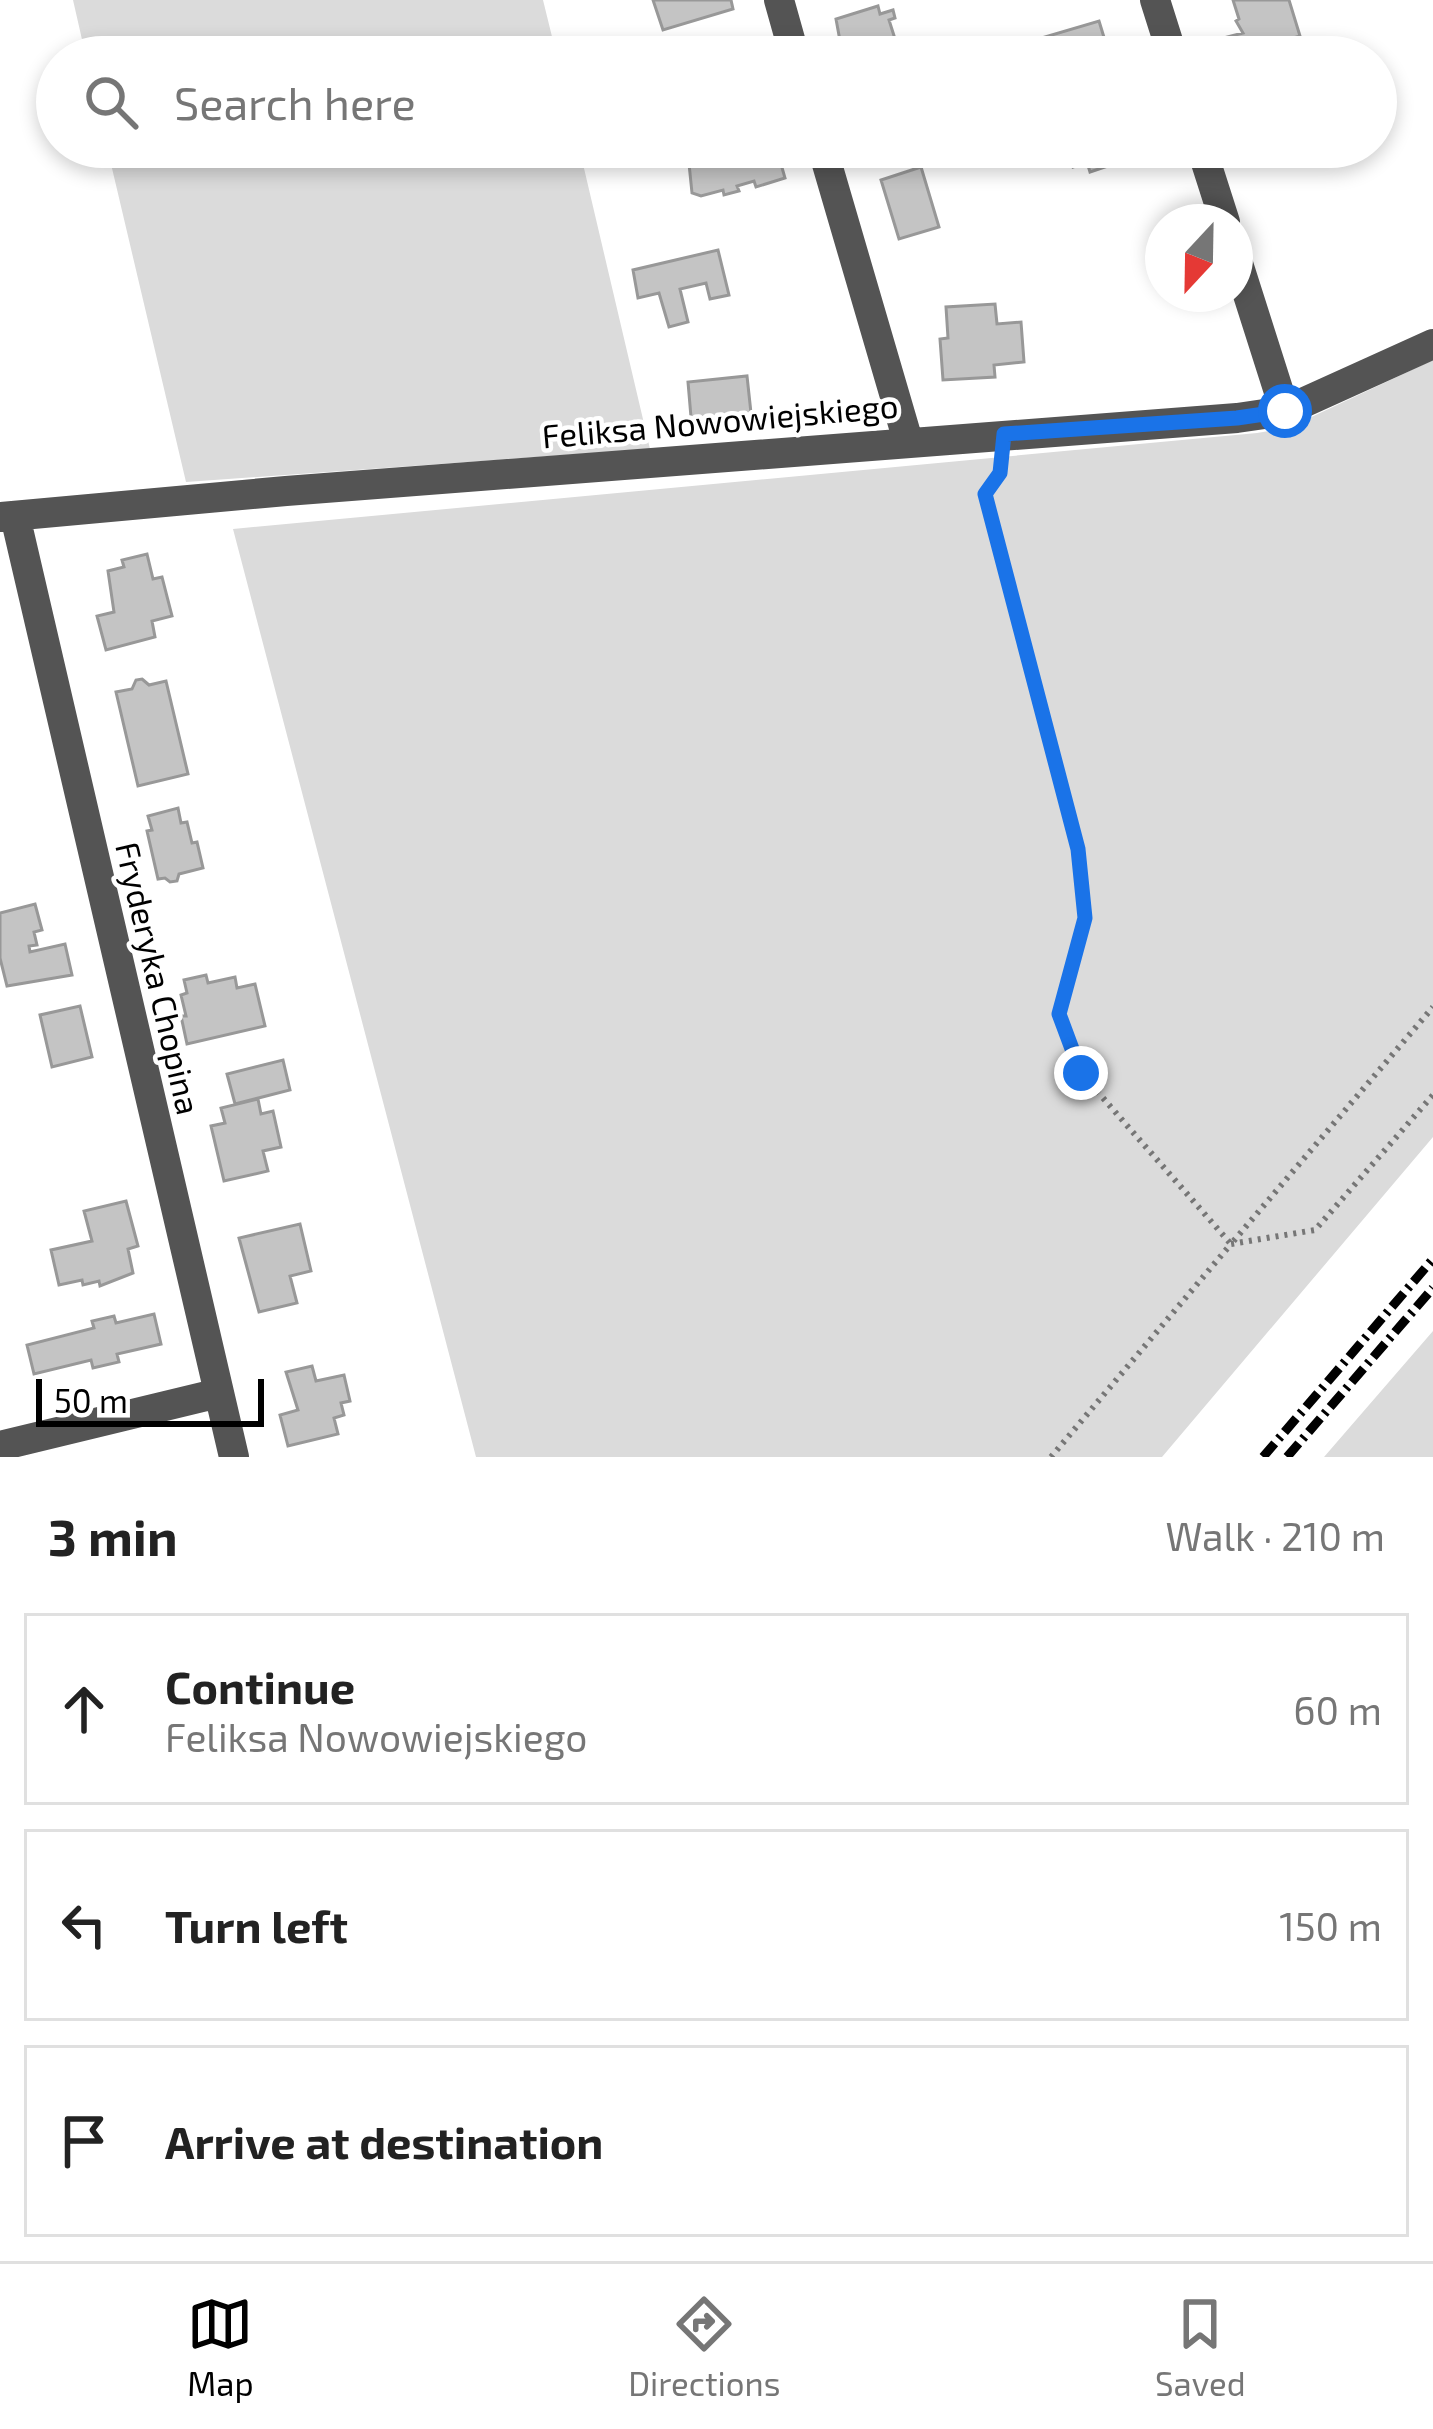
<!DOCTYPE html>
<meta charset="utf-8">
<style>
body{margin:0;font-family:"Exo 2",sans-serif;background:#f6f6f6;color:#222}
.compass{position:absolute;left:1145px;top:204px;width:108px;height:108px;border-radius:50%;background:#fff;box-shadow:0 6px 18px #0003;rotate:202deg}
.scale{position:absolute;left:36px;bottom:30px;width:228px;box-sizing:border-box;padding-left:12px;border:6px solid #000;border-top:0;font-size:33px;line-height:42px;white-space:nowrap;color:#000;-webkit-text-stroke:9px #fff;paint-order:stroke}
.stop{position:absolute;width:36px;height:36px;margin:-27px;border:9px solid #1a73e8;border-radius:50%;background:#fff}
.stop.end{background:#1a73e8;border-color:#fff;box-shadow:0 3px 12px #0008}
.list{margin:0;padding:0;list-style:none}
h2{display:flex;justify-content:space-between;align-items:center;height:156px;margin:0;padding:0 48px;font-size:51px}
h2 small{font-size:39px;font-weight:400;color:#767676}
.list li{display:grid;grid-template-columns:78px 1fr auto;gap:36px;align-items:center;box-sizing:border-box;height:192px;margin:0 24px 24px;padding:0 24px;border:3px solid #e0e0e0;border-radius:0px}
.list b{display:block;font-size:45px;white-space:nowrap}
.list p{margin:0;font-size:39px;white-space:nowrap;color:#767676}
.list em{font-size:39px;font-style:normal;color:#767676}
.icon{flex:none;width:66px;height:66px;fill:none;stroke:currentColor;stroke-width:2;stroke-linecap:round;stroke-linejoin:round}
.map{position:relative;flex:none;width:1433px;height:1457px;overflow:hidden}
.search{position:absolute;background:#fff;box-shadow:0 6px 18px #0003;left:36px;right:36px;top:36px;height:132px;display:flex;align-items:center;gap:30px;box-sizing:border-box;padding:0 42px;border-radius:66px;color:#767676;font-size:45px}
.sheet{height:804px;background:#fff}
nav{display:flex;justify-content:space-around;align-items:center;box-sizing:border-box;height:168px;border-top:3px solid #e0e0e0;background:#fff;font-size:33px;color:#767676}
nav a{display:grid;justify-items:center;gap:6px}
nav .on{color:#000}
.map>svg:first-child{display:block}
</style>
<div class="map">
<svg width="1433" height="1457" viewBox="0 0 1433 1457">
<rect width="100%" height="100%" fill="#fff"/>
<path fill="#dbdbdb" d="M 73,0 L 543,0 L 557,57 L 86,57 Z
M 107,147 L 579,147 L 650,449 L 186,482 Z
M 1433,360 L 1433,1137 L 1162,1457 L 476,1457 L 233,529 L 1257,433 L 1288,428 Z
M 1433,1331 L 1433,1457 L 1324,1457 Z"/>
<path fill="#c4c4c4" stroke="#989898" stroke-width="3" d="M 653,0 L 731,0 L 733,9 L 663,30 Z
M 1233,0 L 1289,0 L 1300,36 L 1264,47 L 1267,57 L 1233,57 L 1227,37 L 1243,33 L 1236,21 L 1239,19 Z
M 878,6 L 880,14 L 893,10 L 895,18 L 889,20 L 896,42 L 843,57 L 836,19 Z
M 1099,21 L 1110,57 L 1043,57 L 1038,39 Z
M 703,147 L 751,147 L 760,155 L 777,150 L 785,178 L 756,187 L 754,181 L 737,186 L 739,191 L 724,195 L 723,190 L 701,196 L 692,193 L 688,154 Z
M 1067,147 L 1133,147 L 1132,158 L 1090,172 L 1087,162 L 1073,167 Z
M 921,167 L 939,227 L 899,239 L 881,180 Z
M 718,250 L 729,295 L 710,299 L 706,283 L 680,289 L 688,322 L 669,327 L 659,293 L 638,298 L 633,270 Z
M 995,304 L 997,324 L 1021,322 L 1024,362 L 994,365 L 995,377 L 943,380 L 940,339 L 948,338 L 946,307 Z
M 747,376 L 751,413 L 715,416 L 716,427 L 692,429 L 688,382 Z
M 147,554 L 153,579 L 162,577 L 172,616 L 152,621 L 155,637 L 106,650 L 97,616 L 114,612 L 108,571 L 124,567 L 122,560 Z
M 142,679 L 149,685 L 166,681 L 188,774 L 138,786 L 116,692 L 132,689 L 136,680 Z
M 178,808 L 181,823 L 187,822 L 192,843 L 197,842 L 203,868 L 179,874 L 177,881 L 170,882 L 165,878 L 158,879 L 147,831 L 152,830 L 148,816 Z
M 35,904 L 42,930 L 34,932 L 37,945 L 29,946 L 30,952 L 65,944 L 72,975 L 7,986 L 0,958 L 0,913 Z
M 206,975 L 208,983 L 235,977 L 237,988 L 255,984 L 265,1026 L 187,1044 L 181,1016 L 186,1016 L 181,995 L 187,993 L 184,980 Z
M 80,1006 L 92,1057 L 52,1067 L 40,1015 Z
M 283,1060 L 290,1090 L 235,1104 L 227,1074 Z
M 258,1099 L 261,1114 L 273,1111 L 281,1147 L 263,1151 L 268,1171 L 224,1181 L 211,1126 L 225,1123 L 221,1108 Z
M 126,1201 L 138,1246 L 128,1249 L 133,1273 L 100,1286 L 99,1281 L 83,1285 L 82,1280 L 59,1285 L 51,1250 L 92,1241 L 84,1211 Z
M 300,1224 L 311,1271 L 290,1276 L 297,1303 L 259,1312 L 239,1238 Z
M 154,1314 L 161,1344 L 117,1354 L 119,1362 L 93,1368 L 91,1360 L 34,1374 L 27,1345 L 94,1328 L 92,1321 L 114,1316 L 116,1323 Z
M 312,1366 L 316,1381 L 344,1375 L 350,1401 L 341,1403 L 344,1415 L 334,1418 L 338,1434 L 288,1446 L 280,1415 L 298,1410 L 286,1372 Z"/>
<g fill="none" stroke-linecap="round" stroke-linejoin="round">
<path stroke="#767676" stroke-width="6" stroke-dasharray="3 6" stroke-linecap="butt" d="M 1001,465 L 1000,473 L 985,494 L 1078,849 L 1085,918 L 1059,1014 L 1081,1073 L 1231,1244 L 1433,1007
M 1051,1457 L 1231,1244 L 1315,1230 L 1433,1095"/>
<path stroke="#545454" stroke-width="30" d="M 779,0 L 795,57
M 1155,0 L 1173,57
M 822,147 L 908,441
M 1201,147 L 1225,222
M 1235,254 L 1285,411
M 15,516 L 234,1457
M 0,517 L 286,491 L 1237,418 L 1285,411 L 1433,344
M 0,1446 L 219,1393"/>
<path stroke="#000" stroke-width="9" stroke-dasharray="18 6 3 6" stroke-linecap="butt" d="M 1263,1457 L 1433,1259
M 1287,1457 L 1433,1288"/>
</g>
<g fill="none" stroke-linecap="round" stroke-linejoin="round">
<path stroke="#1a73e8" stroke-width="15" d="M 1081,1073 L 1059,1014 L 1085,918 L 1078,849 L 985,494 L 1000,473 L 1004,434 L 1237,418 L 1285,411"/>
</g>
<g text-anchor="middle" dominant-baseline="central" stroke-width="9" stroke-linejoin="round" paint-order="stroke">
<g font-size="33" fill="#000" stroke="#fff">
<text transform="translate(720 420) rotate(-5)">Feliksa Nowowiejskiego</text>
<text transform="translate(159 978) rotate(77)">Fryderyka Chopina</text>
</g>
</g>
</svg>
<svg class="compass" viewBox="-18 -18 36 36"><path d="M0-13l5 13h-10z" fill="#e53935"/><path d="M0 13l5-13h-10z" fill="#767676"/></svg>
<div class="scale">50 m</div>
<div class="stop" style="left:1285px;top:411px"></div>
<div class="stop end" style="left:1081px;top:1073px"></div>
<div class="search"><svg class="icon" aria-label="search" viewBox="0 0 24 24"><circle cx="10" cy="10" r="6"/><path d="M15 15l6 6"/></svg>Search here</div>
</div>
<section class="sheet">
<h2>3 min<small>Walk · 210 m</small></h2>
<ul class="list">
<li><svg class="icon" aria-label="ahead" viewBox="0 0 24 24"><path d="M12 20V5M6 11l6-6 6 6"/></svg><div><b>Continue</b><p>Feliksa Nowowiejskiego</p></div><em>60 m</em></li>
<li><svg class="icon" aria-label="left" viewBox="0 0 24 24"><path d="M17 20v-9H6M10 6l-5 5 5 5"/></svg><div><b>Turn left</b></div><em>150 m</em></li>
<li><svg class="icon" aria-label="arrive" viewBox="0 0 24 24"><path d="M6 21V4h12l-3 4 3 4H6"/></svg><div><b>Arrive at destination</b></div></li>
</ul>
</section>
<nav>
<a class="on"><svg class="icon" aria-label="map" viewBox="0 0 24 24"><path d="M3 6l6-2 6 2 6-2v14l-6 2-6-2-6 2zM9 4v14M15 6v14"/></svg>Map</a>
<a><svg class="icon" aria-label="directions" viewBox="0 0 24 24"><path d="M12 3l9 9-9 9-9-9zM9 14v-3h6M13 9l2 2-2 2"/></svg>Directions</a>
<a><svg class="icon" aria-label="saved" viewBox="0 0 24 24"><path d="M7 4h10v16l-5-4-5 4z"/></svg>Saved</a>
</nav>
